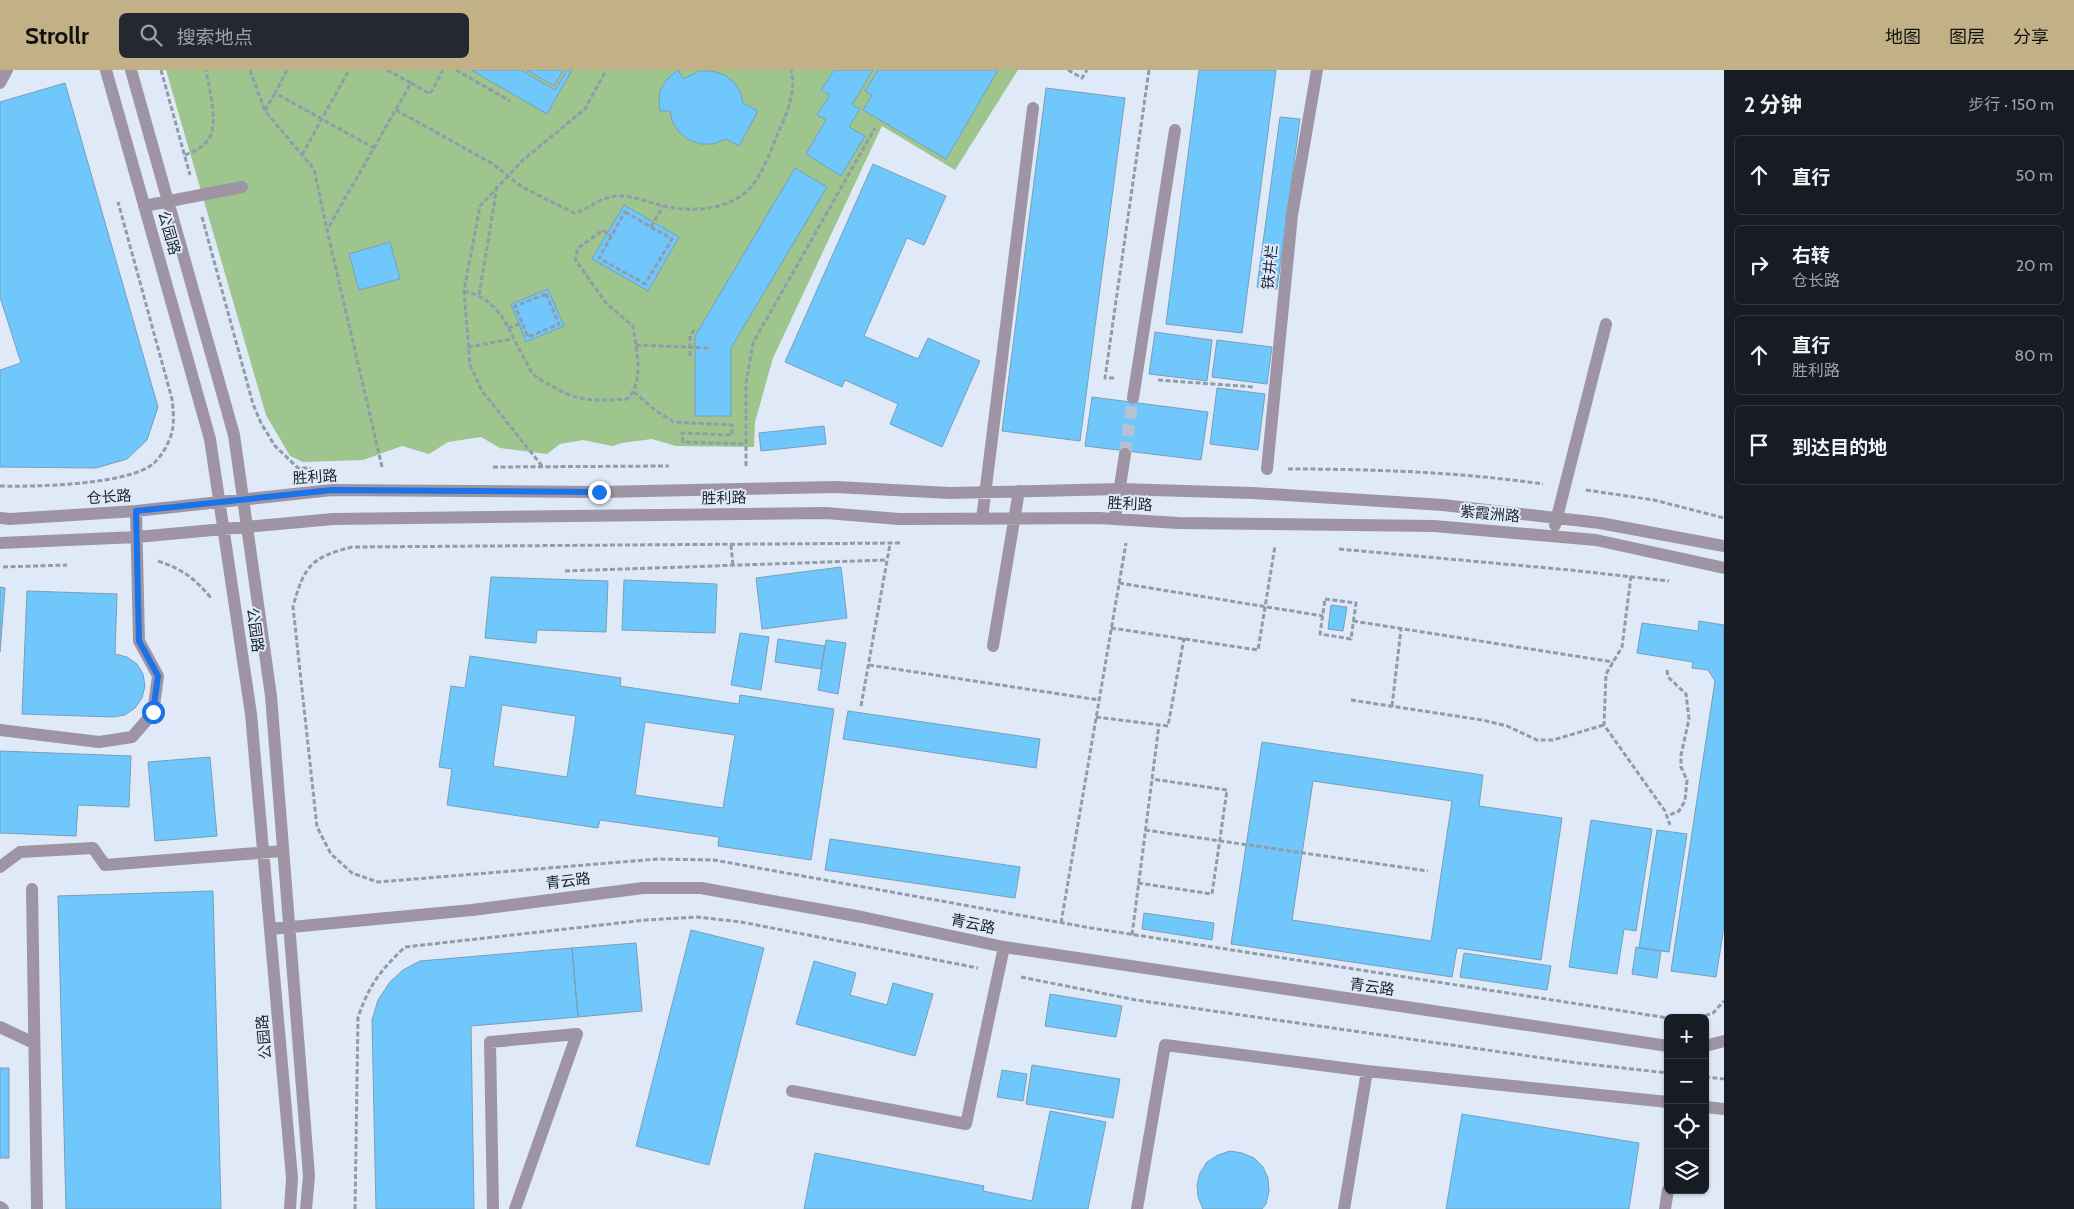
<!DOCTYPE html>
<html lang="zh">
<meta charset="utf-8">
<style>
body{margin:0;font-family:Cabin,"Noto Sans SC",sans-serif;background:#242831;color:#f1f3f6}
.controls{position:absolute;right:15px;bottom:15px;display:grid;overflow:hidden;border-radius:8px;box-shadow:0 1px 4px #0004}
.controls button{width:45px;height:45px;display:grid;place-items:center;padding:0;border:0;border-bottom:1px solid #363941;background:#171b24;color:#f1f3f6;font:25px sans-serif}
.stop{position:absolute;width:15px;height:15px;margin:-11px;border:4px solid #1a73e8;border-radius:50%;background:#fff}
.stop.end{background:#1a73e8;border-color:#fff;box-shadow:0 1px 5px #0008}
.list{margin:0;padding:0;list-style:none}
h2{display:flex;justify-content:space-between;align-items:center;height:65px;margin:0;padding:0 20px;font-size:21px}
h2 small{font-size:16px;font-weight:400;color:#9ea1a6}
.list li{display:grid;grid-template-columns:32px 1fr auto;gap:15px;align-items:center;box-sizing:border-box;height:80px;margin:0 10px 10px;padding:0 10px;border:1px solid #363941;border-radius:8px}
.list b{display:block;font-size:19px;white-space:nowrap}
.list p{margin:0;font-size:16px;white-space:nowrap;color:#9ea1a6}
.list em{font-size:16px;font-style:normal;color:#9ea1a6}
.icon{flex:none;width:28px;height:28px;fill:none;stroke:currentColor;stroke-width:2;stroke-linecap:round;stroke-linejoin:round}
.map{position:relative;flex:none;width:1724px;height:1139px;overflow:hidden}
header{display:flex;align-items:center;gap:30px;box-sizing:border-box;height:70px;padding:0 25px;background:#c2b087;color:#111}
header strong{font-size:24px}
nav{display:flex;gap:28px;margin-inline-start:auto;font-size:18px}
.search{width:350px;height:45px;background:#242831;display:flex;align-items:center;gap:12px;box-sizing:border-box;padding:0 18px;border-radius:8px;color:#9ea1a6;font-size:19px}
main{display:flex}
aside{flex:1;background:#171b24}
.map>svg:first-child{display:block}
</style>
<header>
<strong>Strollr</strong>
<div class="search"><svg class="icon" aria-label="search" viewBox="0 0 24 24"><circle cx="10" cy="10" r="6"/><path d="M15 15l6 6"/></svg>搜索地点</div>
<nav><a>地图</a><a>图层</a><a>分享</a></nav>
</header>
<main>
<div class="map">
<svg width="1724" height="1139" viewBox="0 0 1724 1139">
<rect width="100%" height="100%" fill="#dfe9f8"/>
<path fill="#9dc58d" d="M 166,0 L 1018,0 L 955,100 L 882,56 L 773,288 L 755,352 L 754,377 L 676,376 L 652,369 L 622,373 L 612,376 L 583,370 L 560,374 L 547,384 L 500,378 L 481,367 L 448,372 L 429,384 L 402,376 L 363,390 L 303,392 L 290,386 L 266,345 Z"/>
<path fill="#6fc7fc" stroke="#789fb8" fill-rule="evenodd" d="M 471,0 L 521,0 L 555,20 L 567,0 L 572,0 L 547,44 Z
M 526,0 L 563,0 L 554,16 Z
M 678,0 L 683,9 L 699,1 L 712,1 L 724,5 L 734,12 L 741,24 L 743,33 L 758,41 L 739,76 L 726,69 L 714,74 L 701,74 L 689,70 L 679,62 L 672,51 L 670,41 L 660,41 L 659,33 L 660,21 L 667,9 Z
M 834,0 L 873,0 L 852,35 L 860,39 L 849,57 L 865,66 L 841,106 L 806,84 L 826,50 L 817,45 L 830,25 L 821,20 Z
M 878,0 L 998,0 L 946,89 L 863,40 L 872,25 L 865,21 Z
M 1199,0 L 1276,0 L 1242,263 L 1166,254 Z
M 65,13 L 158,337 L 147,370 L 127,389 L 96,398 L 0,397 L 0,300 L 21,293 L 0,227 L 0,32 Z
M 1046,18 L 1125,28 L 1080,371 L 1002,361 Z
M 1280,47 L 1300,49 L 1277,219 L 1257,217 Z
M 873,94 L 946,126 L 924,175 L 907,168 L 864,266 L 918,289 L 928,268 L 980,291 L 942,377 L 890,354 L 898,334 L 845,310 L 842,317 L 785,292 Z
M 795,98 L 827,117 L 731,278 L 731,346 L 695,346 L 695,266 Z
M 624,135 L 679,167 L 648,221 L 592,189 Z
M 390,172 L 400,209 L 359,220 L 349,184 Z
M 548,219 L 564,256 L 526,272 L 511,234 Z
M 1155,262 L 1212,270 L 1207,311 L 1149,304 Z
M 1217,270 L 1272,277 L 1267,314 L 1212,307 Z
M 1217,318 L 1265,324 L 1258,380 L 1210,374 Z
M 1092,327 L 1208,342 L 1201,390 L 1085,376 Z
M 824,356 L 826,374 L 761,381 L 759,363 Z
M 841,497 L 847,548 L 762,559 L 756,508 Z
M 491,507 L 608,511 L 606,562 L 537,560 L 536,573 L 485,568 Z
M 624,510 L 717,514 L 715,563 L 622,560 Z
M 0,517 L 5,518 L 0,582 Z
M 27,521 L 117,524 L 115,584 L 127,587 L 137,594 L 143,604 L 145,616 L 142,628 L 135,638 L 125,645 L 113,647 L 22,644 Z
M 1331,535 L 1347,537 L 1343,561 L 1328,559 Z
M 1699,551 L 1724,555 L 1724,857 L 1716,907 L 1671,901 L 1715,611 L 1708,600 L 1692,598 L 1693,592 L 1637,583 L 1642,553 L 1698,561 Z
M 740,563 L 769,567 L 761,620 L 731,615 Z
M 778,569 L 825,576 L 821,599 L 775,592 Z
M 826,570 L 846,573 L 838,624 L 818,620 Z
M 470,586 L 621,608 L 620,616 L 739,634 L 740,625 L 834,639 L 811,790 L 718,776 L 719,767 L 600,750 L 598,758 L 447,735 L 452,699 L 439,697 L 451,616 L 465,618 ZM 502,635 L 576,646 L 567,707 L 493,696 ZM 645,652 L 735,665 L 723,738 L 635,725 Z
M 848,641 L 1040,669 L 1036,698 L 843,669 Z
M 1262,672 L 1483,705 L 1479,736 L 1562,748 L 1541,890 L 1457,878 L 1452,907 L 1231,874 ZM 1313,711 L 1452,731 L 1431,871 L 1292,850 Z
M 0,681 L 131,686 L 129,737 L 78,735 L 76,766 L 0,763 Z
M 210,687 L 217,766 L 155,771 L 148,692 Z
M 1591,750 L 1652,759 L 1636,861 L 1624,859 L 1617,904 L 1569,897 Z
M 1657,760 L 1687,764 L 1669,882 L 1639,878 Z
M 830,769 L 1020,797 L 1015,828 L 825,800 Z
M 213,821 L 221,1139 L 66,1139 L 58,826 Z
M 1144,843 L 1214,853 L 1212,870 L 1142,859 Z
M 691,860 L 764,878 L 709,1095 L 636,1076 Z
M 636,873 L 642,941 L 578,947 L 572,878 Z
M 1636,877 L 1661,881 L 1657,908 L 1632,904 Z
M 572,878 L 578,947 L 471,956 L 474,1139 L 376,1139 L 372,950 L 378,930 L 390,912 L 403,900 L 420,891 Z
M 1464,883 L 1551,896 L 1547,920 L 1460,907 Z
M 814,891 L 856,903 L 850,925 L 887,935 L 893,913 L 933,924 L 915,986 L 796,954 Z
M 1050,924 L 1122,936 L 1116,967 L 1045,956 Z
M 1032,995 L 1120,1009 L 1113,1048 L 1026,1034 Z
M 0,998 L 9,998 L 9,1088 L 0,1088 Z
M 1002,1000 L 1027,1004 L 1023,1031 L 997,1027 Z
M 1050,1041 L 1106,1052 L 1088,1139 L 804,1139 L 815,1083 L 984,1116 L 983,1121 L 1032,1131 Z
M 1462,1044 L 1639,1073 L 1629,1139 L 1446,1139 Z
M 1230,1081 L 1242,1083 L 1254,1088 L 1263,1097 L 1268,1108 L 1269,1121 L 1266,1134 L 1262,1139 L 1203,1139 L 1198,1127 L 1197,1115 L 1200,1103 L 1207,1092 L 1218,1085 Z"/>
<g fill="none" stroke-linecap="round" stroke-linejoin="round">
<path stroke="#b8c1d0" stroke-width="12" stroke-dasharray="12 6" stroke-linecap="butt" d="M 1125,384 L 1133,328"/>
<path stroke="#919ba9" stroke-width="3" stroke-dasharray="5 2.5" stroke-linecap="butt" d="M 161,0 L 190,105
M 250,0 L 265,41
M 287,0 L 275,23 L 374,78
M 456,0 L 510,31
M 1068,0 L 1082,8 L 1087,0
M 411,13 L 430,24 L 443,0
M 275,23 L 265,41 L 314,99 L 327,160
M 396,40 L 493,94 L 522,117 L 574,143 C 590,140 599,126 619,126 C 638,126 656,136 675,138 C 701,142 738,137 754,113 C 764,99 771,81 777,65 C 786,45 797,22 791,0
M 185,85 C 194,81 205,77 210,67 C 218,51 209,17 206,0
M 302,85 L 349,0
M 625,142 L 672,169 L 645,214 L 599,188 Z
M 202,147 L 253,334 L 261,353 L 275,376 L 298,398 L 311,398
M 651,157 L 663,136
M 464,221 C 503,231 506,257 524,288 C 527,293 530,301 534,305 C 538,309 545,312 550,315 C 577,332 596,331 627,329 C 645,312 636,278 633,256 L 606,233 L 575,189 L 578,178 L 603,160 L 611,166
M 546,224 L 559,254 L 528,267 L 515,236 Z
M 479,225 L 497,117
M 508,258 L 522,253
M 636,275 L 709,278
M 468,277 L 512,269
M 690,286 L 690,266 L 694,260
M 1114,308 L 1105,308 L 1149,0
M 1158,310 L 1254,317
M 634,322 L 656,341 L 674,352 L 732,355 L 732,365 L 682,363 L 683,372 L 746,374
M 542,396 L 482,321 L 470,295 L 464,221 L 480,136 L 523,90 L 585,39 L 606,0
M 746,396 L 746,313 L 753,273 L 875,58
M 382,397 L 327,160 L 411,13 L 387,0
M 493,397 L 669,396
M 1288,399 C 1373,399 1459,402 1543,414
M 0,416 C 33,417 130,415 154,393 C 163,385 172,368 173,356 C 174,348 173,338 172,329 L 118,132
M 1586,420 L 1654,430 L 1724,448
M 900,473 L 352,477 C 311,487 304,496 293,537 L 317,757 L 331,784 L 352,803 L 378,812 L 658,789 L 714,790 L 1091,858 L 1668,948
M 731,475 L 733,496
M 1339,479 L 1570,500 L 1669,511
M 158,491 C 184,500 194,508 211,528
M 3,497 L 67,495
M 565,501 L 887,490
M 1631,506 L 1622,577 L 1606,604 L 1604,655 L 1665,741 L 1670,755
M 1119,513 L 1323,546
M 1325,529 L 1356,533 L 1351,569 L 1320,564 Z
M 1353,551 L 1613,592
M 1111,558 L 1258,580 L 1275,476
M 869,595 L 1099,630
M 1667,600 L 1668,607 L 1686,624 L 1689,649 L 1681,685 L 1681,697 L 1687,710 L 1685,731 L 1679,741 L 1667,746
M 1351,630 L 1482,650 L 1507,656 L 1537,670 L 1553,670 L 1604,655
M 861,636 L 890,474
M 1392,636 L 1401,559
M 1096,647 L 1168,656 L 1184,568
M 1145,760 L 1428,801
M 1138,813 L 1212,824 L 1227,720 L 1152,709
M 1061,853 L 1126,473
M 1132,865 L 1159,655
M 1021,907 L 1136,930 L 1578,993 L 1668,1003
M 1698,948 L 1713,943 L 1724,931
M 1705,1007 L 1724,1009
M 355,1139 L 358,947 C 370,914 379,902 405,877 L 646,850 L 697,847 L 741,852 L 978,898"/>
<path stroke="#9f94a3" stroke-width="12" d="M 106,0 L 210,369 L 251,644 L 292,1108 L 290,1139
M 131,0 L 234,365 L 271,626 L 309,1106 L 306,1139
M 0,13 L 7,0
M 144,136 L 242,117
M 1133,328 L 1175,60
M 1267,399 L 1292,145 L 1317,0
M 0,448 L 10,449 L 136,441 L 332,420 L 599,422 L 836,417 L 950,423 L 1119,419 L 1253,423 L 1443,435 L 1600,453 L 1724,476
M 982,449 L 1033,38
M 1115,449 L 1125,384
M 1555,455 L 1606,254
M 0,473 L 137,467 L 333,449 L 826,443 L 899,449 L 1099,448 L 1178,453 L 1434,456 L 1596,470 L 1724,498
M 993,576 L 1019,421
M 0,660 L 99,672 L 132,667 L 153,643 L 158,606 L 139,571 L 136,441
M 0,797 L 20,782 L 93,778 L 105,795 L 283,781
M 32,819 L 37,1139
M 270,859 L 472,840 L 643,818 L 701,818 L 862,847 L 1004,877 L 1668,976
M 0,957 L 34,973
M 1705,976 L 1724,971
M 792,1021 L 966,1054 L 1004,877
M 1705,1037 L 1724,1039
M 0,1137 L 3,1139
M 493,1139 L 490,972 L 577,964 L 515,1139
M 1137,1139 L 1165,975 L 1367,1001 L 1668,1032
M 1344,1139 L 1367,1001
M 1665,1139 L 1668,1120"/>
</g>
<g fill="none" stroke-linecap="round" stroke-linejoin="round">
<path stroke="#1a73e8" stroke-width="6" d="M 153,642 L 158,606 L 139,571 L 136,441 L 332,420 L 599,422"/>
</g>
<g text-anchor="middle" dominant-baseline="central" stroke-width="4" stroke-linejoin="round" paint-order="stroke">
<g font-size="15" fill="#1a2330" stroke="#dfe9f8">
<text transform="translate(169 163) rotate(74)">公园路</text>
<text transform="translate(1270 197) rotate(-84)">铁井栏</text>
<text transform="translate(315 407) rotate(-4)">胜利路</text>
<text transform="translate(109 427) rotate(-4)">仓长路</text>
<text transform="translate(724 428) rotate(-1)">胜利路</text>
<text transform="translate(1130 434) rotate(3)">胜利路</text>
<text transform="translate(1490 444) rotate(5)">紫霞洲路</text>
<text transform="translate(255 560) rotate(82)">公园路</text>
<text transform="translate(568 811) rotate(-7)">青云路</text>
<text transform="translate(973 854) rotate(12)">青云路</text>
<text transform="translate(1372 917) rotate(8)">青云路</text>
<text transform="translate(264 967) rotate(-95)">公园路</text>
</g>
</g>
</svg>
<div class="controls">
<button>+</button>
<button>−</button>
<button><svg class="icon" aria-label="locate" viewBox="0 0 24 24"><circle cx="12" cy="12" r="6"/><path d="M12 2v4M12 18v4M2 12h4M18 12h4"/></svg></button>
<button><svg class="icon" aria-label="layers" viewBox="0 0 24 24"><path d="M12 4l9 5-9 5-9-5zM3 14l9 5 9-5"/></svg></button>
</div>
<div class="stop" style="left:153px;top:642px"></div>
<div class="stop end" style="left:599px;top:422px"></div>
</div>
<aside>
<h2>2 分钟<small>步行 · 150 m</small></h2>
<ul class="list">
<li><svg class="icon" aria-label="ahead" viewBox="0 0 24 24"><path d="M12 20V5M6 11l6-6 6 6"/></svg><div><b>直行</b></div><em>50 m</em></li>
<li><svg class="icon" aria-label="right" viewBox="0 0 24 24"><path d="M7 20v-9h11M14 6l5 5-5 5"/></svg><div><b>右转</b><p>仓长路</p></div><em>20 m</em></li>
<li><svg class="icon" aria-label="ahead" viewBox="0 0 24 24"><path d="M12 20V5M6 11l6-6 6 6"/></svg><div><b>直行</b><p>胜利路</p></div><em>80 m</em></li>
<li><svg class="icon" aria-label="arrive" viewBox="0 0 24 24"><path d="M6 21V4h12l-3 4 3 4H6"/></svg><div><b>到达目的地</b></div></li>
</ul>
</aside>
</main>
